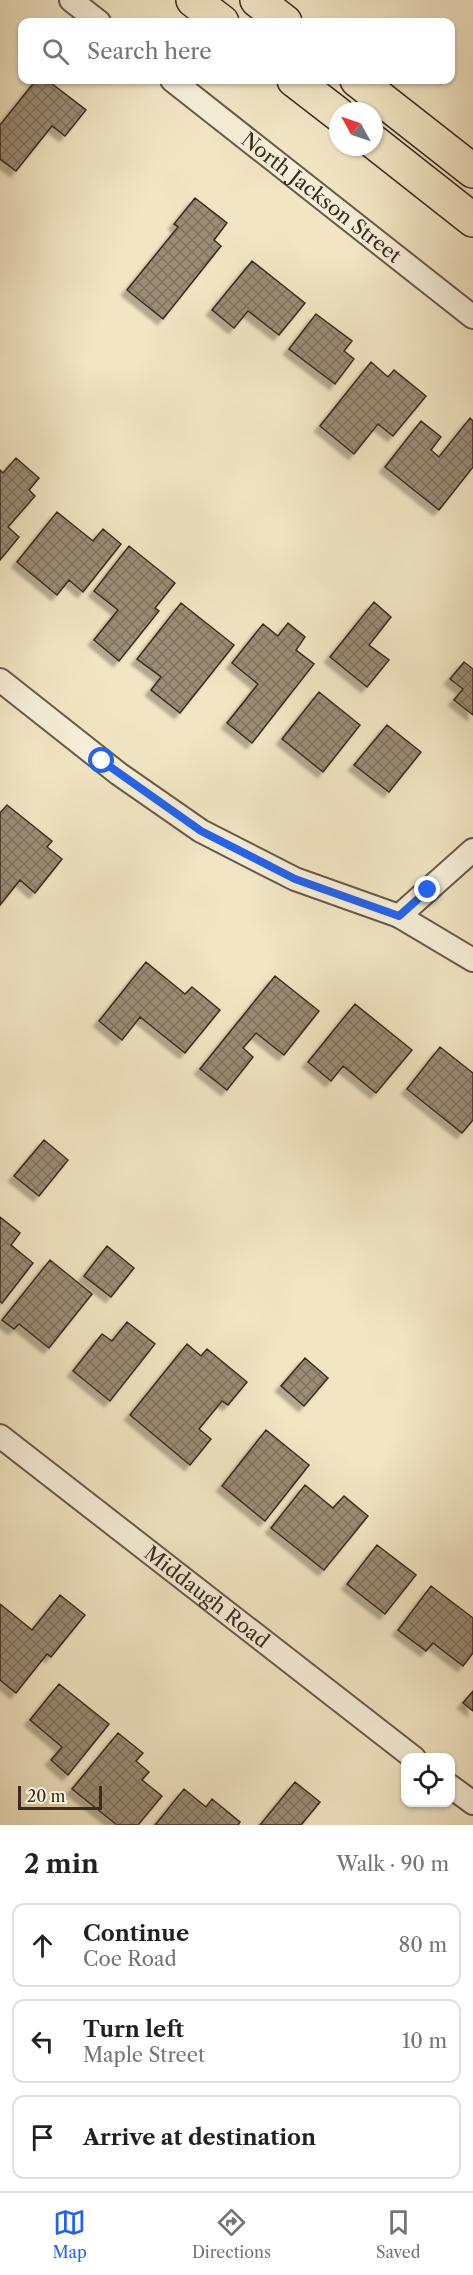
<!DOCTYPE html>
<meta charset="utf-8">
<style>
body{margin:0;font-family:"Libre Caslon Text",serif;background:#f6f6f6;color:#202124}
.controls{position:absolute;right:18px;bottom:18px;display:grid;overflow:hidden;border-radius:12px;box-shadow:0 2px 4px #0004}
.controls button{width:54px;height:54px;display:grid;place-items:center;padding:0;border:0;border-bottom:2px solid #e0e0e0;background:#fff;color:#202124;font:30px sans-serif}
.compass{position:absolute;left:329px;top:102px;width:54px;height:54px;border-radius:50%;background:#fff;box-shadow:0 2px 4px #0004;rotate:310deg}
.scale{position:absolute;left:18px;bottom:15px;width:84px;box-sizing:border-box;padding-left:6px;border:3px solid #3b2b1f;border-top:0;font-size:16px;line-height:21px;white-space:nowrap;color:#3b2b1f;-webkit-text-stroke:4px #f6eed8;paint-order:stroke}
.stop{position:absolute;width:18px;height:18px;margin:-14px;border:4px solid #2563eb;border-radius:50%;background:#fff}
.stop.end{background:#2563eb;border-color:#fff;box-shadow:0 2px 6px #0008}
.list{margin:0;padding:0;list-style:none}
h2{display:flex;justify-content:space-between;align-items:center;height:78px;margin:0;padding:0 24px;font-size:26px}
h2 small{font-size:20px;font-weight:400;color:#757577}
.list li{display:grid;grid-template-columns:39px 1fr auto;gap:18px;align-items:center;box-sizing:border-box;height:84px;margin:0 12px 12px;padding:0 12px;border:2px solid #e0e0e0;border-radius:12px}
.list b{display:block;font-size:22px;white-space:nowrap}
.list p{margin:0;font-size:20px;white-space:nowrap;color:#757577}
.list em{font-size:20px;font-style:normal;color:#757577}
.icon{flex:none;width:33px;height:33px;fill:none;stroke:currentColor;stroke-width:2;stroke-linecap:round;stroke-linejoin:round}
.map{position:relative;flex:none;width:473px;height:1825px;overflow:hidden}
.search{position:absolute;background:#fff;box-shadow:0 2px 4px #0004;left:18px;right:18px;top:18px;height:66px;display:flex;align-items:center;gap:15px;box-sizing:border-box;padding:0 21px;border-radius:12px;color:#757577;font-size:22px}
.sheet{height:366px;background:#fff}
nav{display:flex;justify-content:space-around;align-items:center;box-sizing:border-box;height:84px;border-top:2px solid #e0e0e0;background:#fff;font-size:16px;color:#757577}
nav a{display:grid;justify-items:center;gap:3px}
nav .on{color:#2563eb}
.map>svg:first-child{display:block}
</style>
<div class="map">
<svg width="473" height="1825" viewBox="0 0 473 1825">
<defs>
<pattern id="building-cross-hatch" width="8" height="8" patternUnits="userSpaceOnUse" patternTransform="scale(1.5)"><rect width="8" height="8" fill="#9a8c74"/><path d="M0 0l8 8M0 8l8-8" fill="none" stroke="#7f735f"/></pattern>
<filter id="shadow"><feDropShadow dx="-5.5" dy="5.5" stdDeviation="1.5" flood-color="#0004"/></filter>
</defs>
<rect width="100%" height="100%" fill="#f1e5c3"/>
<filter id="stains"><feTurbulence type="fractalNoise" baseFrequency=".00333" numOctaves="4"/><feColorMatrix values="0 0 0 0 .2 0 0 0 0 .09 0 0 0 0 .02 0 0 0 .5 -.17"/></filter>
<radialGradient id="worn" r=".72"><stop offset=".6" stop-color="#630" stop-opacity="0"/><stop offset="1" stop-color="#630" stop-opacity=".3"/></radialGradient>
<path fill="url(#building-cross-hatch)" stroke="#3b2b1f" stroke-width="1.5" filter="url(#shadow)" d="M 36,80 L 47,80 L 86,110 L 65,136 L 52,126 L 16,171 L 0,159 L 0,125 Z
M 195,198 L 227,223 L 214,240 L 221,246 L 163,319 L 127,290 L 178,227 L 174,224 Z
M 252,261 L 305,303 L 279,335 L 248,311 L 234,328 L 212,310 Z
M 316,314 L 352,341 L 344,351 L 354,359 L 335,384 L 289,349 Z
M 371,362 L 388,377 L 394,370 L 426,396 L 393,436 L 378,424 L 354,454 L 320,426 Z
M 470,418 L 473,421 L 473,467 L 439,510 L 385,467 L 421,421 L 441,437 L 431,450 L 439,457 Z
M 16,458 L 39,478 L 29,490 L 35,496 L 8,527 L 19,537 L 0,560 L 0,470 L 3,473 Z
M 57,512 L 93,541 L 103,529 L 121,544 L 83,592 L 69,580 L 57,595 L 17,562 Z
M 129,546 L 175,583 L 155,608 L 159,611 L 119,661 L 94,640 L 118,610 L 94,591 Z
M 374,602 L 391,617 L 369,645 L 389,660 L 367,687 L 330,657 Z
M 181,603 L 234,645 L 180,713 L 151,690 L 161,677 L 137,659 Z
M 288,623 L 305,637 L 296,650 L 314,664 L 252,743 L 227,723 L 258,684 L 232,663 L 263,624 L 278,636 Z
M 464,662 L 473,669 L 473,715 L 454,700 L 463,689 L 450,679 Z
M 319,692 L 360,725 L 323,772 L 282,739 Z
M 387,725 L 421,752 L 389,792 L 354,765 Z
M 7,805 L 52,841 L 47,847 L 62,859 L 35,893 L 20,880 L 0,905 L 0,813 Z
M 146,962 L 185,994 L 192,987 L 220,1010 L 185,1053 L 140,1017 L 122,1040 L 99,1021 Z
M 275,976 L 319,1011 L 284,1055 L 256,1033 L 243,1048 L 253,1057 L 227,1090 L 200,1069 Z
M 355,1004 L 412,1050 L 376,1093 L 343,1066 L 331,1081 L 308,1062 Z
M 440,1047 L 473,1073 L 473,1120 L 462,1133 L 407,1089 Z
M 44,1140 L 68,1160 L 39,1196 L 14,1176 Z
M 0,1217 L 20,1233 L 11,1245 L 33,1263 L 2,1303 L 0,1301 Z
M 107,1246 L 134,1268 L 111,1297 L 84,1276 Z
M 50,1260 L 92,1294 L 49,1348 L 19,1324 L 14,1329 L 2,1320 Z
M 127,1322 L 155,1344 L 110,1401 L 73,1371 L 102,1334 L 112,1341 Z
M 187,1344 L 201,1356 L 207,1349 L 247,1382 L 228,1405 L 222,1401 L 199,1429 L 211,1439 L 190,1465 L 130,1415 Z
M 305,1358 L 328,1378 L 304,1406 L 281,1386 Z
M 266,1430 L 309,1465 L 265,1521 L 222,1486 Z
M 305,1485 L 333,1508 L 344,1496 L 368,1516 L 324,1570 L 271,1528 Z
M 377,1545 L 416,1575 L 385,1614 L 347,1584 Z
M 431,1586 L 473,1618 L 473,1653 L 463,1666 L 433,1643 L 426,1651 L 398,1630 Z
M 60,1595 L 85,1615 L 51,1657 L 47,1654 L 16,1693 L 0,1680 L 0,1604 L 32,1630 Z
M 59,1684 L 109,1724 L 68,1775 L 51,1760 L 62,1747 L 30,1720 Z
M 473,1691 L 473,1711 L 463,1703 Z
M 118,1733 L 143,1753 L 136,1761 L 149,1772 L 142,1780 L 162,1796 L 138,1825 L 117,1825 L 72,1789 Z
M 295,1782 L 320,1802 L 301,1825 L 260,1825 Z
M 184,1789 L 206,1807 L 212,1799 L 240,1822 L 238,1825 L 155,1825 Z"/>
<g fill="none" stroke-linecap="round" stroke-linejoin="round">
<g stroke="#685a48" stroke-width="26">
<g id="street">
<path d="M 71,0 L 99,22"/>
<path id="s1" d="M 172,80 L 473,317"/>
<path d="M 0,680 L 119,774 L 201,831 L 295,879 L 399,916 L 473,960"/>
<path d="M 399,916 L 473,850"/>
<path id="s2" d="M 0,1436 L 414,1758"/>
<path d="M 450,1786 L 473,1803"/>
</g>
</g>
<g stroke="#3b2b1f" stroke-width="36">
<path id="highway" d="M 193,0 L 222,22
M 257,0 L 285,22
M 294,80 L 338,114
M 357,80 L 473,171
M 374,142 L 473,220"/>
</g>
<use href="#street" stroke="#f6eed8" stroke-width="22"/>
<use href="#highway" stroke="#f1e5c3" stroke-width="33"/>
</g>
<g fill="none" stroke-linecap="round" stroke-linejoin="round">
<path stroke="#2563eb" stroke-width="8" d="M 102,761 L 201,831 L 295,879 L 399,916 L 428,890"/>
</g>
<g text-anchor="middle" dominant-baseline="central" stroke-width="4.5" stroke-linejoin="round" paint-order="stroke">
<g font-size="20" fill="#3b2b1f" stroke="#f6eed8">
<text stroke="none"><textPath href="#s1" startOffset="190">North Jackson Street</textPath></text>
<text stroke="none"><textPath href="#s2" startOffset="262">Middaugh Road</textPath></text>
</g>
</g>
<rect width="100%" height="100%" filter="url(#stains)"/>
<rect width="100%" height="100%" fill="url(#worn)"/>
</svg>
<div class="controls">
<button><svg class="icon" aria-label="locate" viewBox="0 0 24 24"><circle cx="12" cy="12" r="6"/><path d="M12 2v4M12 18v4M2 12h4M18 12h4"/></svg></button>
</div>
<svg class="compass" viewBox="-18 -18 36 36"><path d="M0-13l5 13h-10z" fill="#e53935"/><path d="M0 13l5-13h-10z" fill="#757577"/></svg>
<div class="scale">20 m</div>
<div class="stop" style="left:102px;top:761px"></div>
<div class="stop end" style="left:428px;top:890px"></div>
<div class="search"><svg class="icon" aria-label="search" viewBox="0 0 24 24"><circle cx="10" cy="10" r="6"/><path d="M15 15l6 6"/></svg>Search here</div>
</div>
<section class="sheet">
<h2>2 min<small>Walk · 90 m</small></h2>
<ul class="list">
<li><svg class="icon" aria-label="ahead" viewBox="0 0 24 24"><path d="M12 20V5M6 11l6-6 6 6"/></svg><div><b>Continue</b><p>Coe Road</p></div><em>80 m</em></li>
<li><svg class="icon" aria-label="left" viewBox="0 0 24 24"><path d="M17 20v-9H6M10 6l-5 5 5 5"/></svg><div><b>Turn left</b><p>Maple Street</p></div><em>10 m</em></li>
<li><svg class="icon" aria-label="arrive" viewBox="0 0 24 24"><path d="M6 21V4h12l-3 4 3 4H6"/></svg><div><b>Arrive at destination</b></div></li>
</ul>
</section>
<nav>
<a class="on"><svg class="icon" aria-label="map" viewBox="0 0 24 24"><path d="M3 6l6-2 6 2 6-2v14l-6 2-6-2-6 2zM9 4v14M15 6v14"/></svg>Map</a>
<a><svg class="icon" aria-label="directions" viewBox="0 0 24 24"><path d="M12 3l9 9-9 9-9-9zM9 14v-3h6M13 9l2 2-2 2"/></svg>Directions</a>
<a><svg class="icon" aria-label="saved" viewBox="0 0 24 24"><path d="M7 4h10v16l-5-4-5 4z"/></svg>Saved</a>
</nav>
